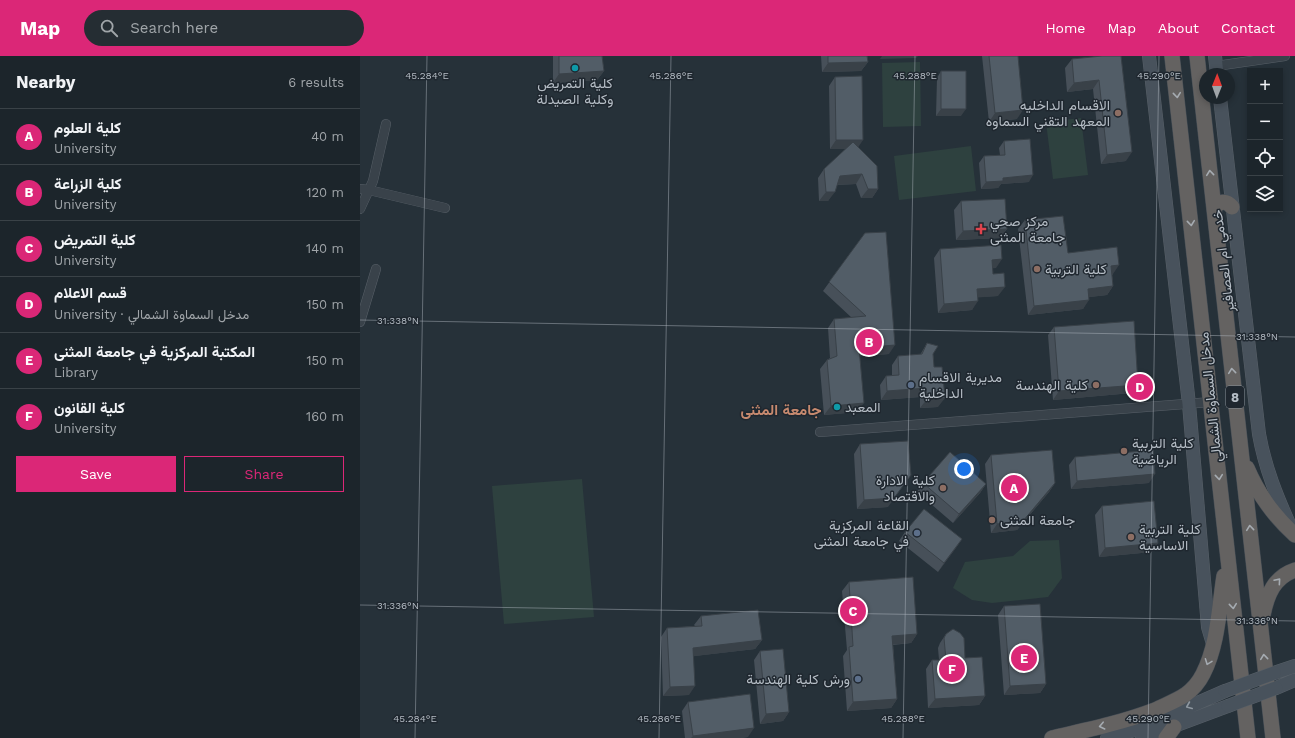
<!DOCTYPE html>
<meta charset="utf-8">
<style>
body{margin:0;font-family:"Work Sans",Vazirmatn,sans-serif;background:#252d33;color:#f1f3f6}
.controls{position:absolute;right:12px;top:12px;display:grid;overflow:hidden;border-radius:0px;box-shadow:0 2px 6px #0003}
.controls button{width:36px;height:36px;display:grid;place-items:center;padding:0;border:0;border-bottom:1px solid #3a4247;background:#1c252b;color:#f1f3f6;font:20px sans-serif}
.compass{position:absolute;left:839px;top:12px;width:36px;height:36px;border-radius:50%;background:#1c252b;box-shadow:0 2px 6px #0003;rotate:1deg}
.you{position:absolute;left:604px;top:413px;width:14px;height:14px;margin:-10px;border:3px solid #fff;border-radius:50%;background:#1a73e8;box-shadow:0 0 0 6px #1a73e833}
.badge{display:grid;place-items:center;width:26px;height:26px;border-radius:50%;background:#db2777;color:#fff;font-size:13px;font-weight:700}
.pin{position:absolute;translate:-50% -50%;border:2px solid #fff;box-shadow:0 1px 4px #0006}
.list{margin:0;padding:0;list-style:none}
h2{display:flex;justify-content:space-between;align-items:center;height:52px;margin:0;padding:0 16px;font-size:17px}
h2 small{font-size:13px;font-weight:400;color:#a0a5a9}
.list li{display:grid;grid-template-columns:26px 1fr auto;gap:12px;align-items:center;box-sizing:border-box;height:56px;padding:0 16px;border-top:1px solid #3a4247}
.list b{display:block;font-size:15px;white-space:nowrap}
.list p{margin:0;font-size:13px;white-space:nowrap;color:#a0a5a9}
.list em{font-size:13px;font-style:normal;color:#a0a5a9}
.actions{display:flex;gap:8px;padding:12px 16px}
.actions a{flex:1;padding:9px 0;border:1px solid #db2777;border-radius:0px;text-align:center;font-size:14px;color:#db2777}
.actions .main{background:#db2777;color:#fff}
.icon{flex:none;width:22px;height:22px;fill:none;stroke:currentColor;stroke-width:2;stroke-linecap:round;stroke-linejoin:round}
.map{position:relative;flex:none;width:935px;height:682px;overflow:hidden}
header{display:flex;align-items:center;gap:24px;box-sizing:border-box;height:56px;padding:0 20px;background:#db2777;color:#fff}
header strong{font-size:19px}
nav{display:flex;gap:22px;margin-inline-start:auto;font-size:14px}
.search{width:280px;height:36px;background:#252d33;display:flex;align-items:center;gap:10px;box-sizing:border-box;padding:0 14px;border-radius:22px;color:#a0a5a9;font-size:15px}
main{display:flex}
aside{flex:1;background:#1c252b}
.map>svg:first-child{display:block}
</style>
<header>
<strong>Map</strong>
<div class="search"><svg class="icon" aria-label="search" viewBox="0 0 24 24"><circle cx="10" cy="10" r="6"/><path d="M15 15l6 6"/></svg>Search here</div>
<nav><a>Home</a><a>Map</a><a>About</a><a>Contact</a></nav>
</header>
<main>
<aside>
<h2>Nearby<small>6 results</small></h2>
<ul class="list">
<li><span class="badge">A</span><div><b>كلية العلوم</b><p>University</p></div><em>40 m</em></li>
<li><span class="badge">B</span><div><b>كلية الزراعة</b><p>University</p></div><em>120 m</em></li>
<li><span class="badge">C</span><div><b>كلية التمريض</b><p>University</p></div><em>140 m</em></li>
<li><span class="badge">D</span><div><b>قسم الاعلام</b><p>University · مدخل السماوة الشمالي</p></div><em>150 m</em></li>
<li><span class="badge">E</span><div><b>المكتبة المركزية في جامعة المثنى</b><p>Library</p></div><em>150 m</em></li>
<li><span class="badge">F</span><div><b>كلية القانون</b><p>University</p></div><em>160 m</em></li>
</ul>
<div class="actions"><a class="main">Save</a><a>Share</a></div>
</aside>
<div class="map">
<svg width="935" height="682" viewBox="0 0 935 682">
<rect width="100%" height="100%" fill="#263139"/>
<path fill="#2e413f" d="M 560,6 L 561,70 L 523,71 L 522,7 Z
M 721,62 L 728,119 L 693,123 L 686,66 Z
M 611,90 L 616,135 L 539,144 L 534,100 Z
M 222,423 L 234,561 L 144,568 L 132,430 Z
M 699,484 L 702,522 L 688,541 L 632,547 L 612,544 L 593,532 L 605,506 L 653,500 L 670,485 Z"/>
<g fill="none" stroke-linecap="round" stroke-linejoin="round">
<g stroke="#586068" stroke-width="10">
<path id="minor" d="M 856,10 L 925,0
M 0,133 L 9,134 L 85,152
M 0,153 L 13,125 L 26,68
M 0,266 L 16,213
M 460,376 L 851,346"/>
</g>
<g stroke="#586068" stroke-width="14">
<path id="secondary" d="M 789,0 L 829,348 L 848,571 L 853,588
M 855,0 L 857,18
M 860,42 L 899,378 C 905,412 917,441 931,472
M 914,617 L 935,610
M 916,632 L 935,624
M 747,682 L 778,673 L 865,635
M 782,682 L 868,650"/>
</g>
<g stroke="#454d55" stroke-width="16">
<path id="trunk" d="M 812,0 L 888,682
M 837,0 L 913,682
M 854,152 C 859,145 866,144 872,151
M 887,412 C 898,438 914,460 935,479
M 903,559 C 907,539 914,521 935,514
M 692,682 C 727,674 761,667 795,654 C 805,649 816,645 825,639 C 832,634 839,626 843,618 C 858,589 859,552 864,520
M 806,682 L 814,671"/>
</g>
<use href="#minor" stroke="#39424a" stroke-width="9"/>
<use href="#secondary" stroke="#48525c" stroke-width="13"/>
<use href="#trunk" stroke="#646261" stroke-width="15"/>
<g stroke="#586068" stroke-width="14" stroke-linecap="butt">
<path id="secondary-bridge" d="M 865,635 L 914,617
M 868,650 L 916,632"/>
</g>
<use href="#secondary-bridge" stroke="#48525c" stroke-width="13"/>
</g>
<path fill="#475059" d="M 193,0 L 242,0 L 244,15 L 237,24 L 193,27 Z
M 461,0 L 507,0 L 508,6 L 501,15 L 462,16 Z
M 622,0 L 658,0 L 657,63 L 629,66 Z
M 742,0 L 766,105 L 741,108 L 733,33 L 707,36 L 705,12 L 712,3 Z
M 581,15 L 601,60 L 576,60 L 577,22 Z
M 475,21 L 498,91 L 518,133 L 512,142 L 501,142 L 496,128 L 477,129 L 468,145 L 459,145 L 458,122 L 464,113 L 486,93 L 470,93 L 469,30 Z
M 644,85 L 669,126 L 641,128 L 638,132 L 621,133 L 619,107 L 624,100 L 640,99 L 639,92 Z
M 601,145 L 647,173 L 640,182 L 596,184 L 594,154 Z
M 665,164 L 708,197 L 753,218 L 752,219 L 753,230 L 747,239 L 729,241 L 723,253 L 668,259 L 658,173 Z
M 505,177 L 529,298 L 500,300 L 497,356 L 464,359 L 460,313 L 467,304 L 470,302 L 468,272 L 474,263 L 492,262 L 463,235 Z
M 580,193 L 636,212 L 632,212 L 633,218 L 638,240 L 618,241 L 612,254 L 578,257 L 574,202 Z
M 694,271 L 778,329 L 772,337 L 693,344 L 688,279 Z
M 567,287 L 573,298 L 578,351 L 560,352 L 560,341 L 521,344 L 520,329 L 526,320 L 532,320 L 532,309 L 538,300 L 560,299 Z
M 500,388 L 528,451 L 497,453 L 494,398 Z
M 631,399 L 695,427 L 689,436 L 657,474 L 631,477 L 625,408 Z
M 715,401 L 789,427 L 711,433 L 709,409 Z
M 563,427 L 626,428 L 620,437 L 593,467 L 557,436 Z
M 742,450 L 798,487 L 792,496 L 739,501 L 735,459 Z
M 545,476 L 602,483 L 578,516 L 539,485 Z
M 489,526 L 557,578 L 551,587 L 533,589 L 537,643 L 531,652 L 487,655 L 483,600 L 487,594 L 482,535 Z
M 644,550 L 686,628 L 680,637 L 644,639 L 638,559 Z
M 341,560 L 402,584 L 395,593 L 334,600 L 329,639 L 303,640 L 301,581 L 307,572 L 335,570 L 334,569 Z
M 586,578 L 605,602 L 625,640 L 619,649 L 568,652 L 566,613 L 572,604 L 579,604 L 578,592 L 580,587 Z
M 400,595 L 429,656 L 423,665 L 400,668 L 394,604 Z
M 328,646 L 388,681 L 380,682 L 325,682 L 322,655 Z"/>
<path fill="#394148" d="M 522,0 L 558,0 L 556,2 L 520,3 Z
M 508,6 L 501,15 L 462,16 L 468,7 Z
M 244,15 L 237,24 L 193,27 L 199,18 Z
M 739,24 L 733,33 L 707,36 L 714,27 Z
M 581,53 L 606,53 L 601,60 L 576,60 Z
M 663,54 L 657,63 L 629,66 L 635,57 Z
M 476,84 L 503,84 L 497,93 L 470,93 Z
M 772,96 L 766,105 L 741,108 L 747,99 Z
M 502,118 L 496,128 L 474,129 L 480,120 Z
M 673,119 L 669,126 L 641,128 L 638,132 L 621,133 L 626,126 L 643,122 Z
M 508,133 L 518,133 L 512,142 L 501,142 Z
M 466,136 L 475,136 L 468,145 L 459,145 Z
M 647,173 L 640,182 L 596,184 L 603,175 Z
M 642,203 L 636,212 L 625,213 L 632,204 Z
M 759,209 L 753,218 L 745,219 L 751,210 Z
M 753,230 L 747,239 L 722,242 L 728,233 Z
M 645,231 L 638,240 L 611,242 L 617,233 Z
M 729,244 L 723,253 L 668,259 L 674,250 Z
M 618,245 L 612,254 L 578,257 L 584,248 Z
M 535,289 L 529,298 L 493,301 L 499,292 Z
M 778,329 L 772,337 L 693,344 L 699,335 Z
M 566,332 L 560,341 L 521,344 L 527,335 Z
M 585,342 L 578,351 L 560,352 L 567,343 Z
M 504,347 L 497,356 L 464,359 L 471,350 Z
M 795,418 L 789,427 L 711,433 L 717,425 Z
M 551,419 L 528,451 L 497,453 L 504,444 Z
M 695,427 L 689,436 L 657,474 L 631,477 L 637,468 Z
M 626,428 L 620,437 L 593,467 L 599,458 Z
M 602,483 L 596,492 L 578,516 L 584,507 Z
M 798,487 L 792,496 L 739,501 L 745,492 Z
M 557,578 L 551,587 L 526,589 L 532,580 Z
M 402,584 L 395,593 L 327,601 L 333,592 Z
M 686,628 L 680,637 L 644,639 L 650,630 Z
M 335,630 L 329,639 L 303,640 L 310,631 Z
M 625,640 L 619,649 L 568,652 L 575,643 Z
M 537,643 L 531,652 L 487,655 L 493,646 Z
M 429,656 L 423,665 L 400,668 L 406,658 Z
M 394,672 L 388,681 L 380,682 L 331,682 L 333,680 Z"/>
<path fill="#525d67" stroke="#394148" d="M 199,0 L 242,0 L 244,15 L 199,18 Z
M 468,0 L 507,0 L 508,6 L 468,7 Z
M 629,0 L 658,0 L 663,54 L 635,57 Z
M 742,0 L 761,0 L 772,96 L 747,99 L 739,24 L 714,27 L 712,3 Z
M 581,15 L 606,15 L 606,53 L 581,53 Z
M 502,20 L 503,84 L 476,84 L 475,21 Z
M 670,83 L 673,119 L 643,122 L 643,125 L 626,126 L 624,100 L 645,99 L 644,85 Z
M 493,86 L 517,110 L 518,133 L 508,133 L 502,118 L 480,120 L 475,136 L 466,136 L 464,113 Z
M 645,143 L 647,173 L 603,175 L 601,145 Z
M 703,160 L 708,197 L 757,191 L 759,209 L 751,210 L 753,230 L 728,233 L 729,244 L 674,250 L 665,164 Z
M 526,176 L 535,289 L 499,292 L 504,347 L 471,350 L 467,304 L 477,300 L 474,263 L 506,260 L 469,226 L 505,177 Z
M 641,189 L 642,203 L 632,204 L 633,218 L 644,217 L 645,231 L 617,233 L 618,245 L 584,248 L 580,193 Z
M 774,265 L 778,329 L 699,335 L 694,271 Z
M 567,287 L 578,290 L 573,298 L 574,311 L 582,311 L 585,342 L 567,343 L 566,332 L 527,335 L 526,320 L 539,319 L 538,300 L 562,298 Z
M 548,385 L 551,419 L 534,442 L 504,444 L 500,388 Z
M 692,394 L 695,427 L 663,465 L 637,468 L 631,399 Z
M 793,394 L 795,418 L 717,425 L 715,401 Z
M 590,396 L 626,428 L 599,458 L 563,427 Z
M 794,445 L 798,487 L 745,492 L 742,450 Z
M 564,453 L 602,483 L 584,507 L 545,476 Z
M 553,521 L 557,578 L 532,580 L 537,643 L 493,646 L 489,591 L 493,590 L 489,526 Z
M 680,548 L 686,628 L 650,630 L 644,550 Z
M 398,554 L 402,584 L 333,592 L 335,630 L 310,631 L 307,572 L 342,570 L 341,560 Z
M 593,573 L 600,577 L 604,582 L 605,602 L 622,601 L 625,640 L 575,643 L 572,604 L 586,604 L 584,582 L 586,578 Z
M 423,593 L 429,656 L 406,658 L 400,595 Z
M 390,638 L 394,672 L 333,680 L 328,646 Z"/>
<defs><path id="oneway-chevron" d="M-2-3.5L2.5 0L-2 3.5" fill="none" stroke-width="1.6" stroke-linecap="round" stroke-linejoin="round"/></defs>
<g stroke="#a5abb1">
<use href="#oneway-chevron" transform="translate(817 39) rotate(84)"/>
<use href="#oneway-chevron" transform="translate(850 117) rotate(-96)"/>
<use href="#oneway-chevron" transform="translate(831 167) rotate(84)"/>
<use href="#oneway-chevron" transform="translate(872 315) rotate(-96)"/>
<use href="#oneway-chevron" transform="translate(859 421) rotate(84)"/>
<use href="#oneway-chevron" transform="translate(890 472) rotate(-96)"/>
<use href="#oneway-chevron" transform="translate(918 525) rotate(-49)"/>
<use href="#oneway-chevron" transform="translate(873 550) rotate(84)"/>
<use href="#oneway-chevron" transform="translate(904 601) rotate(-96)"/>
<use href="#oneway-chevron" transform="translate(848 606) rotate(111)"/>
<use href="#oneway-chevron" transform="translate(742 670) rotate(167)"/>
</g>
<use stroke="#8f98a0" href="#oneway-chevron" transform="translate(829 650) rotate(157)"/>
<path fill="none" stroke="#b5bdc5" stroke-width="1" stroke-opacity="0.45" d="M 0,264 L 935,281M 0,549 L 935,565M 55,682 L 67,0M 299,682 L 311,0M 543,682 L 555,0M 788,682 L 799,0"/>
<g fill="#0f9aa8" stroke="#1f272f" stroke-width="1.5">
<circle cx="215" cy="12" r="4"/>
<circle cx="477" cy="351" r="4"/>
</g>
<g fill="#8d6e63" stroke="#1f272f" stroke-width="1.5">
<circle cx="758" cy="57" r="4"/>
<circle cx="677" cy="213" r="4"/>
<circle cx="736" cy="329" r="4"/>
<circle cx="764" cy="395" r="4"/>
<circle cx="583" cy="432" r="4"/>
<circle cx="632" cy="464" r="4"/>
<circle cx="771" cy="481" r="4"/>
</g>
<path fill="#e0444e" stroke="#1f272f" stroke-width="1.5" d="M619 167h4v4h4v4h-4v4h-4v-4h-4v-4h4z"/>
<g fill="#5c6f8a" stroke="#1f272f" stroke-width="1.5">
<circle cx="551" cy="329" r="4"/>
<circle cx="557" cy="477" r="4"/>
<circle cx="498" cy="623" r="4"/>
</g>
<g text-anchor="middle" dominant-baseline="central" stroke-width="3" stroke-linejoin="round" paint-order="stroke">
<rect fill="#1f272f" stroke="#889098" stroke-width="1" x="866" y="330" width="18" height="22" rx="3"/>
<g font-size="13" font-weight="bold" fill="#b5bdc5">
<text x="875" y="341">8</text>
</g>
<g font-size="14" fill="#b5bdc5" stroke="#1f272f" text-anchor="start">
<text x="215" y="27" text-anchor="middle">كلية التمريض<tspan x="215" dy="16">وكلية الصيدلة</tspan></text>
<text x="750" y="49" text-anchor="end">الاقسام الداخليه<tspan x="750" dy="16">المعهد التقني السماوه</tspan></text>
<text x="630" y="165">مركز صحي<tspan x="630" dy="16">جامعة المثنى</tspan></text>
<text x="685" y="213">كلية التربية</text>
<text x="559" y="321">مديرية الاقسام<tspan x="559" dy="16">الداخلية</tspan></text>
<text x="728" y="329" text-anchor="end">كلية الهندسة</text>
<text x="485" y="351">المعبد</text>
<text x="772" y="387">كلية التربية<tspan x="772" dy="16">الرياضية</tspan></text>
<text x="575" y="424" text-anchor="end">كلية الادارة<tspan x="575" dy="16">والاقتصاد</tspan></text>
<text x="640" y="464">جامعة المثنى</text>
<text x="549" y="469" text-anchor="end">القاعة المركزية<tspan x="549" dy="16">في جامعة المثنى</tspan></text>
<text x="779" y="473">كلية التربية<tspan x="779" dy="16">الاساسية</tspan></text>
<text x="490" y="623" text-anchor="end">ورش كلية الهندسة</text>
</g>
<g font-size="14" fill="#b5bdc5" stroke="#1f272f">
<text transform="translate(863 205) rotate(-97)">خدمي ام العصافير</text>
<text transform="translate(850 341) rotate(-96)">مدخل السماوة الشمالي</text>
</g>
<g font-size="15" font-weight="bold" fill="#c78a6f" stroke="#1f272f">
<text x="421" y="354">جامعة المثنى</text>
</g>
</g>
<g font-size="10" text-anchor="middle" fill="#b5bdc5" stroke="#1f272f" stroke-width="3" stroke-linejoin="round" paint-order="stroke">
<text x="67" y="23">45.284°E</text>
<text x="311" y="23">45.286°E</text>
<text x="555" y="23">45.288°E</text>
<text x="799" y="23">45.290°E</text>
<text x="38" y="268">31.338°N</text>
<text x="897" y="284">31.338°N</text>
<text x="38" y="553">31.336°N</text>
<text x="897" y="568">31.336°N</text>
<text x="55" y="666">45.284°E</text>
<text x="299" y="666">45.286°E</text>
<text x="543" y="666">45.288°E</text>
<text x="788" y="666">45.290°E</text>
</g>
</svg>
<div class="controls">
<button>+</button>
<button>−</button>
<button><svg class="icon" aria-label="locate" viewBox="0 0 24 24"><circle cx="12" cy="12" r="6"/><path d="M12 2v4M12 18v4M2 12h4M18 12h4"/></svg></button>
<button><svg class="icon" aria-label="layers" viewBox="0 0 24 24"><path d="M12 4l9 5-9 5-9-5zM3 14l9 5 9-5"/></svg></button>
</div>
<svg class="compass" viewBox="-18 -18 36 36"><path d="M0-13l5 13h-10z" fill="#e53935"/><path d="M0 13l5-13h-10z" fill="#a0a5a9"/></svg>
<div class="you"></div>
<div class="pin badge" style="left:654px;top:432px">A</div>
<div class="pin badge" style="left:509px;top:286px">B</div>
<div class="pin badge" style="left:493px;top:555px">C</div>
<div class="pin badge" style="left:780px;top:331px">D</div>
<div class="pin badge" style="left:664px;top:602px">E</div>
<div class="pin badge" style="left:592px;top:613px">F</div>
</div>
</main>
